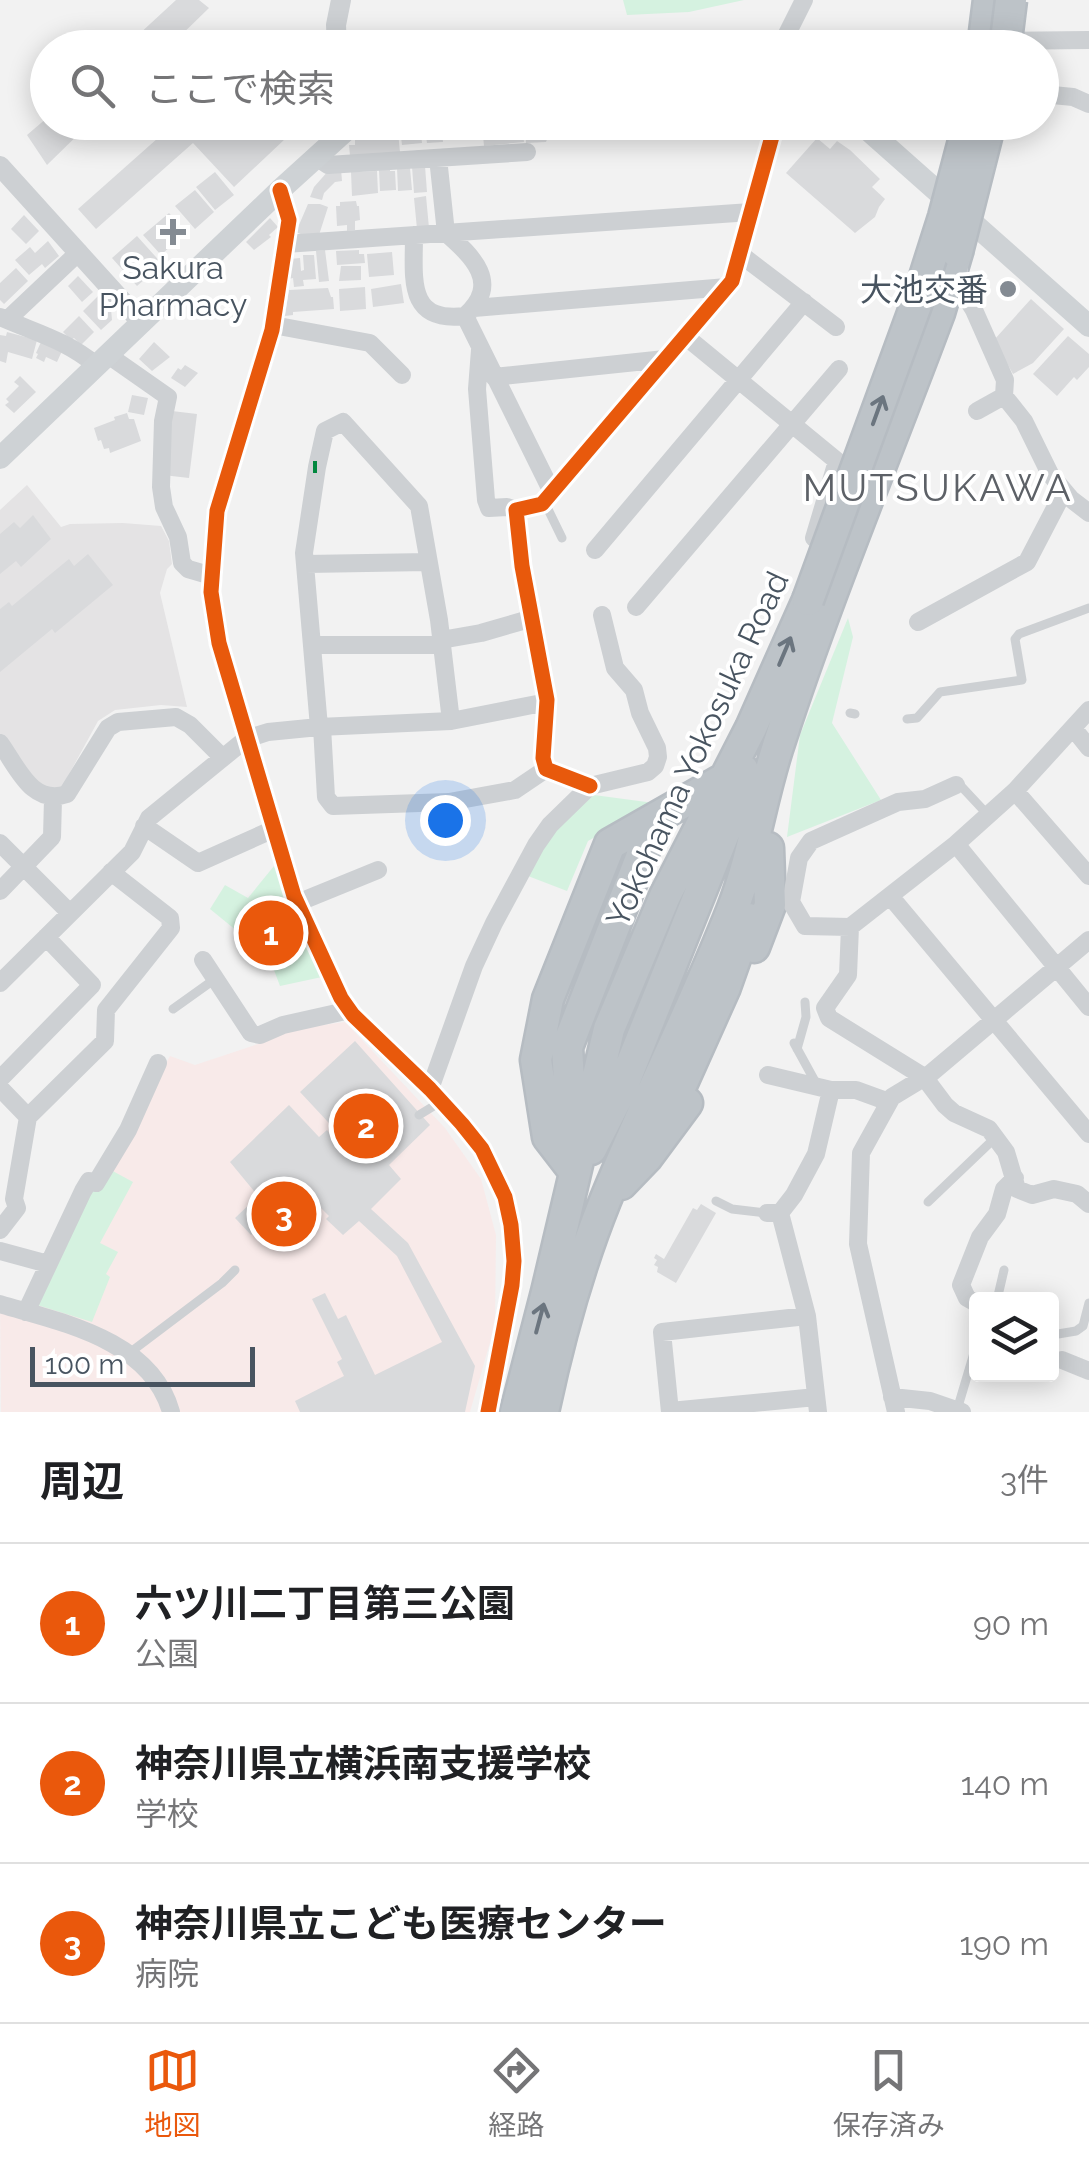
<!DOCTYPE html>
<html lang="ja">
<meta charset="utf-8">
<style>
body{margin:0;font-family:Raleway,"Noto Sans JP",sans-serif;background:#f6f6f6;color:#202124}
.controls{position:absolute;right:30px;bottom:30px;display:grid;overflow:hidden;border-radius:10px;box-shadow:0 5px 25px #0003}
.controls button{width:90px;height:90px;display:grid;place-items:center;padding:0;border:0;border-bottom:2px solid #e0e0e0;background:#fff;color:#202124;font:50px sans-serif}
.scale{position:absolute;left:30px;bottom:25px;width:225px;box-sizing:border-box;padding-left:10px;border:5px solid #485460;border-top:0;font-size:28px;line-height:35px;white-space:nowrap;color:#485460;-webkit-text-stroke:8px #fff;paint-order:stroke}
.you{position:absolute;left:445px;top:820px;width:35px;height:35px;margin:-25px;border:8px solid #fff;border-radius:50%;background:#1a73e8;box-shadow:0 0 0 15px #1a73e833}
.badge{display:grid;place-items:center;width:65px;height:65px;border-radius:50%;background:#ea580c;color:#fff;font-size:32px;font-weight:700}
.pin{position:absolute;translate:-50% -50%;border:5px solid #fff;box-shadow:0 2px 10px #0006}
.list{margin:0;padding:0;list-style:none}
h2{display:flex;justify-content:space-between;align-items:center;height:130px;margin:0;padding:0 40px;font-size:42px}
h2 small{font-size:32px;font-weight:400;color:#757577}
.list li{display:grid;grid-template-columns:65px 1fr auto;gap:30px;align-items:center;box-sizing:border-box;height:160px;padding:0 40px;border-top:2px solid #e0e0e0}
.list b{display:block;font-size:38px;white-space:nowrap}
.list p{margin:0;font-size:32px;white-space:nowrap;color:#757577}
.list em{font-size:32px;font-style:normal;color:#757577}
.icon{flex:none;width:55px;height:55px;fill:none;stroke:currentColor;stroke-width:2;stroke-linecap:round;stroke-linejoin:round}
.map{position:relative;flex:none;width:1089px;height:1412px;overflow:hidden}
.search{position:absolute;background:#fff;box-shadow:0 5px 25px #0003;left:30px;right:30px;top:30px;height:110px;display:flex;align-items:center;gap:25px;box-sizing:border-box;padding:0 35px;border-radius:55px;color:#757577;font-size:38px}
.sheet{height:610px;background:#fff}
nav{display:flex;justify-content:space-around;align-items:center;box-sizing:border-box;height:140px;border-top:2px solid #e0e0e0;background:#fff;font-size:28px;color:#757577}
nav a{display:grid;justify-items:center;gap:5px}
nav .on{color:#ea580c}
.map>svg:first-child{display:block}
</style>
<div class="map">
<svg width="1089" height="1412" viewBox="0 0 1089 1412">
<rect width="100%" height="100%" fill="#f2f2f2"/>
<path fill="#e4e3e4" d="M 27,485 L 61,527 L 70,524 L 123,523 L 161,526 L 169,541 L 172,564 L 167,569 L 160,593 L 187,707 L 161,705 L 115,710 L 98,721 L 62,787 L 40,791 L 0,734 L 0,510 Z"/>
<path fill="#f8eae9" d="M 345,1022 L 445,1128 L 481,1179 L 496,1235 L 495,1325 L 470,1412 L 1,1412 L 0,1296 L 37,1305 L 170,1056 L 195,1065 L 258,1044 L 285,1030 Z"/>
<path fill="#d5f2e0" d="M 623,0 L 744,0 L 689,12 L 627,15 Z
M 848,618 L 853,637 L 832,723 L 881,800 L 787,837 L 800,735 Z
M 594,795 L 654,803 L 588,841 L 567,891 L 528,876 L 554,830 Z
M 274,866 L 322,977 L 280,986 L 269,957 L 210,909 L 225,885 L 248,898 Z
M 109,1169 L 133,1182 L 100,1243 L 118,1252 L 106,1274 L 110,1277 L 92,1322 L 37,1305 L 87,1193 Z"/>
<path fill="#d9dadc" d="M 176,0 L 199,0 L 209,8 L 168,48 L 124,48 Z
M 281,30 L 297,48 L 260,48 Z
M 48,117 L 48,122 L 91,122 L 47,165 L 27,135 Z
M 176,122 L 303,122 L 234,187 L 193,143 L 96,229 L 78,209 Z
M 397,122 L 400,152 L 350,156 L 349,145 L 355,145 L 355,140 L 361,139 L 360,137 L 369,136 L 368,131 L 378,130 L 377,123 Z
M 399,122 L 420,122 L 422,143 L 402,145 Z
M 424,122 L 441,122 L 443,142 L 427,143 Z
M 444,122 L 470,122 L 471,130 L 460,131 L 461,139 L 445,140 Z
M 525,122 L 548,122 L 548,137 L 546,142 L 526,143 Z
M 610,122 L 715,122 L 716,130 L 611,138 Z
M 723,122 L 754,122 L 753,132 L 723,131 Z
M 523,133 L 524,142 L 484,146 L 483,136 Z
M 817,138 L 830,149 L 837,141 L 850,150 L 880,179 L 872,187 L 885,199 L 879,207 L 875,217 L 855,233 L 786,173 Z
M 425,166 L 427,192 L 414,193 L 412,167 Z
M 397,168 L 410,168 L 412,190 L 398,191 Z
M 341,169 L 342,181 L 335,182 L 324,193 L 322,200 L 310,197 L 314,187 L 329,170 Z
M 390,169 L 390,171 L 395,171 L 396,190 L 380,191 L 379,170 Z
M 377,171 L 378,193 L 352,196 L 351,172 Z
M 215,172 L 234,195 L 215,210 L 196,187 Z
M 195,190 L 214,212 L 195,229 L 175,206 Z
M 426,196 L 429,228 L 417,229 L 414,198 Z
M 356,201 L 357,206 L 359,206 L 360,220 L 355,221 L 355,230 L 347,231 L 347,225 L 337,226 L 336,206 L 340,206 L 340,202 Z
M 308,204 L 320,204 L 328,207 L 319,235 L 305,236 L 296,232 Z
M 169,213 L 186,232 L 161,255 L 143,235 Z
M 24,215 L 39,231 L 26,244 L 11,229 Z
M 270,218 L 278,227 L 269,235 L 271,237 L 254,250 L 246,242 Z
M 137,236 L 164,266 L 155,274 L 153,272 L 137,286 L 112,258 Z
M 48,241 L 59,256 L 45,268 L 42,264 L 29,275 L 15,260 L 30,247 L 35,253 Z
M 325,250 L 329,281 L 319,282 L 316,251 Z
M 359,250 L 359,254 L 364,254 L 365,263 L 337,265 L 336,251 Z
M 392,252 L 394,275 L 369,277 L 367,254 Z
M 303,255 L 314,255 L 316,279 L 303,280 L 304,286 L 294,287 L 293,278 L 289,279 L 290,259 L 300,258 L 301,271 L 304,270 Z
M 341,266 L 361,266 L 361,280 L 339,281 Z
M 16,268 L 28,281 L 4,304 L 0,300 L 0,283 Z
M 78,276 L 93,292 L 82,302 L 68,286 Z
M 401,284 L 404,303 L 373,307 L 371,289 Z
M 365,287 L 366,309 L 340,311 L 339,289 Z
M 328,288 L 331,297 L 333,297 L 334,309 L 293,312 L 293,315 L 285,316 L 289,290 Z
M 98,296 L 111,309 L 112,320 L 101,330 L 83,311 Z
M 1031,299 L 1064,329 L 1033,363 L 1013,374 L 994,340 Z
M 79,316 L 94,332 L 81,345 L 74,338 L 71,340 L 63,332 Z
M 7,332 L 37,340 L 32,359 L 8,352 L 6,363 L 0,361 L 0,335 L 6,336 Z
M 1068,336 L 1089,354 L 1089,367 L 1077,380 L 1074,377 L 1057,396 L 1033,374 Z
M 41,342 L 62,351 L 57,362 L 46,357 L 44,362 L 36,358 L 38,354 L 36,353 Z
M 154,342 L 170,357 L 152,371 L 139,359 Z
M 185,365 L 198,373 L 185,387 L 171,378 L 178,368 L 181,370 Z
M 20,376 L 36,392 L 14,413 L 5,405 L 9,402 L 6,399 L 19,386 L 14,382 Z
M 132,395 L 148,398 L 144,415 L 128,412 Z
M 172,411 L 197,414 L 189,478 L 163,475 Z
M 127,413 L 129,419 L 134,419 L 141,441 L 110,453 L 109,448 L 104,449 L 101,440 L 98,441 L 94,428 L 115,420 L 114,417 Z
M 33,515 L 51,539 L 21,567 L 16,561 L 0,574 L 0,534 L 14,522 L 20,528 Z
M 88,554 L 113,585 L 55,633 L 52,629 L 0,672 L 0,609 L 9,602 L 12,606 L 69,559 L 74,566 Z
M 355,1041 L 430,1125 L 389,1165 L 401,1179 L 371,1209 L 408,1243 L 475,1366 L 465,1412 L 300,1412 L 295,1401 L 344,1376 L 337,1362 L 342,1359 L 312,1299 L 325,1293 L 338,1319 L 346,1315 L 375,1375 L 442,1342 L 397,1256 L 359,1221 L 343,1235 L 326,1219 L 329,1216 L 317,1204 L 275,1245 L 258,1229 L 251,1235 L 235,1218 L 258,1196 L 230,1162 L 289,1105 L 319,1137 L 327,1130 L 336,1142 L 341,1136 L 300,1092 Z
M 701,1204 L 716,1213 L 676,1283 L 657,1272 L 658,1267 L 654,1265 L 657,1260 L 654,1258 L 656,1254 L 664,1259 L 693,1208 L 697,1210 Z"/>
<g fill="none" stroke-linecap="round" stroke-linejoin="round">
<g stroke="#b6bcc2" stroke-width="35">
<path id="motorway" d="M 983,48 L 989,0
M 754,947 L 770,905 L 768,848
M 655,1116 L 682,1083 L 725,987 L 749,919
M 565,1138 L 570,1097 L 567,1047 L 657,817
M 591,1149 L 621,1090 L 727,826 L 743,770
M 575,1172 L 548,1137 L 536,1060 L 548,999 L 610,844 L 724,779
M 621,1184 L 647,1157 L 687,1103
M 516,1412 L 547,1292 L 609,1029 L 665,896 L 751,728 L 808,600
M 543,1412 C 558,1341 578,1268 605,1201 C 645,1102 694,1008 733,908 C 754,854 761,795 780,740 C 827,596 886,455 939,313 L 957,252"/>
</g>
<path stroke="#cdd0d3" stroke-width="9" d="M 544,501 L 562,538
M 850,713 L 855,714
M 907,719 L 917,718 L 940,692 L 1022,680 L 1015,639 L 1019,634 L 1089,608
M 956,785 L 960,785 L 988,815
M 173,1009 L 215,979
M 794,1043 L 817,1085
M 797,1049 L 806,1017 L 805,1002
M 419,1115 L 442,1101
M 716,1201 L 732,1209 L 767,1213
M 928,1202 L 995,1138
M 997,1300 L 1004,1270
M 1052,1335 L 1076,1331 L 1083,1326 L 1089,1303
M 128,1354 L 222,1283 L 235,1270
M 957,1410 L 974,1353"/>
<path stroke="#cdd0d3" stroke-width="18" d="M 1001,41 L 1089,40
M 780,48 L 804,0
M 1042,94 L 1073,97 L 1089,104
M 316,157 L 328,165 L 527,152
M 414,235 C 414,278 406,323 465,316 C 502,283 472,256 446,233 L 438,158
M 285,244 L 751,212
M 740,254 L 836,327
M 959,270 L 956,281 L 974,310 L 1005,380 L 1004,396 L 1024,421 L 1050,474 L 1071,499 L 1089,513
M 474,308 L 727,287
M 465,316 L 552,492
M 0,317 C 36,333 66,340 97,366
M 7,320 L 79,252
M 273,325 L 370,343 L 402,375
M 685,336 L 837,461 L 814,538
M 480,350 L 477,389 L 486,500 L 489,508 L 507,507 L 516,510
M 108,355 L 168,397 L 163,421 L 161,487 L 164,507 L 178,537 L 182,563 L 188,569 L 212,576
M 494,377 L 665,359
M 977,411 L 1004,396
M 595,550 L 804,302
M 306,564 L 428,562
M 636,607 L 839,369
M 918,622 L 1027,562 L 1064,491
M 441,640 L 481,633 L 533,618
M 312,645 L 441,645
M 1089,710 L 1015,791 L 956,844 L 850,927 L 848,975 L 825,1008 L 829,1018 L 924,1077 L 945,1105 L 954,1113 L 989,1129 L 1006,1152 L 1017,1189 L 1032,1195 L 1054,1189 L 1077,1194 L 1089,1204
M 319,727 L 304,553 L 317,467 L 325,431 L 343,422 L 419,506 L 439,620 L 451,721
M 322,727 L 326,797 L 333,806 L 449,802 L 515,790 L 546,769
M 1073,728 L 1089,748
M 0,743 C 18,768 32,806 67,794 L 108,728 L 118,722 L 176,717 L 190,725 L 223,758
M 590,786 L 546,769 L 543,758 L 547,700 L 522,566 L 516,510 L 542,504 L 732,281 L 776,122
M 1015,791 L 1089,876
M 144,826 L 198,863 L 274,829
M 0,843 L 70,913
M 956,844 L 1089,1007
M 0,891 L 52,837 L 53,799
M 890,896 L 1089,1134
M 297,903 L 378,870
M 850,927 L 805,926 L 791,902 L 799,858 L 811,841 L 898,802 L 925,799 L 956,785
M 203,960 L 251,1033 L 260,1035 L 283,1025 L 350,1010
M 0,983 L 132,852 L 149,818 L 246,739 L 268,732 L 319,727 L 451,721 L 547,702
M 768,1075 L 831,1090 L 856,1090 L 889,1102
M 0,1079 L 92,985 L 46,937
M 0,1088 L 28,1117
M 430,1089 L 474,966 L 494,923 L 536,845 L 550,825 L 590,786 L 648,772 L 655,766 L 658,757 L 657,748 L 640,713 L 634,690 L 615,668 L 602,615
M 767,1213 L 780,1213 L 794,1195 L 816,1154 L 831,1090
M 780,1213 L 807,1316 L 818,1412
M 0,1230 L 17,1208 L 14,1199 L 28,1117 L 105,1041 L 106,1010 L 171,928 L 170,918 L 111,872
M 0,1251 L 48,1264
M 976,1303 L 967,1298 L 961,1285 L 980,1237 L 997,1214 L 1004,1189 L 1015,1178
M 0,1304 C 63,1323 151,1340 171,1412
M 26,1312 L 83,1191 L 89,1181 L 96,1183 L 128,1130 L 158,1063
M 1062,1360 L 1089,1371
M 892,1397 L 930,1401 L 962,1412
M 670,1411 L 816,1397
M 670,1412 L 662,1332 L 807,1316
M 896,1412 L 858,1244 L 861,1153 L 892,1097 L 930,1074 L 1089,940"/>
<path stroke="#cdd0d3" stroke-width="20" d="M 337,48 L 336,25 L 341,0
M 0,166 L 142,323
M 280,190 L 289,220 L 272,330 L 217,511 L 211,592 L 219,643 L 294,896 L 341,998 L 353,1015 L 430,1089 L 462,1124 L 482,1149 L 505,1197 L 511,1225 L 514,1261 L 512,1285 L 488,1412"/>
<path stroke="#ced2d5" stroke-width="22" d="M 859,122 L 1089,326
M 0,458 L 280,190 L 355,122"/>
<use href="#motorway" stroke="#bdc3c8" stroke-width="30"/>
<g stroke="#b6bcc2" stroke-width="35" stroke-linecap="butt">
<path id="motorway-bridge" d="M 1005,48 L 1011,0
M 957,252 L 990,122
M 808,600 L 916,305 L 944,217 L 969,122"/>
</g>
<use href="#motorway-bridge" stroke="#bdc3c8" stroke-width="30"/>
<path stroke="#00873e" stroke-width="12" stroke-dasharray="25 12" stroke-linecap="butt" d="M 313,467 L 317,467"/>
<g stroke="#fff" stroke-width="21">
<path id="cycleway" d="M 280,190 L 289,220 L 272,330 L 217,511 L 211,592 L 219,643 L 294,896 L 341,998 L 353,1015 L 430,1089 L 462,1124 L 482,1149 L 505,1197 L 511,1225 L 514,1261 L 512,1285 L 488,1412
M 590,786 L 546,769 L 543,758 L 547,700 L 522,566 L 516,510 L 542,504 L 732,281 L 776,122"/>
</g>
<use href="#cycleway" stroke="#e8590c" stroke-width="15"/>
</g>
<defs><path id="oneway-shaft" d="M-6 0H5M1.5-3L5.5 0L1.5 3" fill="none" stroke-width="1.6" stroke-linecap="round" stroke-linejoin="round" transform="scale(2.5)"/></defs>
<g stroke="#6b757f">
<use href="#oneway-shaft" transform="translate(878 410) rotate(-70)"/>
<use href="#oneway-shaft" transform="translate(785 651) rotate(-67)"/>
<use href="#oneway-shaft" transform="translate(540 1318) rotate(-75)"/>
</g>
<g fill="#848b93" stroke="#fff" stroke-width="4">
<path d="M168 217h10v10h10v10h-10v10h-10v-10h-10v-10h10z"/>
<circle cx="1008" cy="289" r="10"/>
</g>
<g text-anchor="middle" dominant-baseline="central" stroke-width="8" stroke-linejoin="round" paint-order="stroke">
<g font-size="32" fill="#485460" stroke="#fff">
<text x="173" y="267">Sakura<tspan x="173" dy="37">Pharmacy</tspan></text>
<text x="988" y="289" text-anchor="end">大池交番</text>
</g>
<g font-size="32" fill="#485460" stroke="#fff">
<text transform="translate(697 749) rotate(-65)">Yokohama Yokosuka Road</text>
</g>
<g font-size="38" letter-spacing="2.5" fill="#5d6167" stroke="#fff">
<text x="938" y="487">MUTSUKAWA</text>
</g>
</g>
</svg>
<div class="controls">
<button><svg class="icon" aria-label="layers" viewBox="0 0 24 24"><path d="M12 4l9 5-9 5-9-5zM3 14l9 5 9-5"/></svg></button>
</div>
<div class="scale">100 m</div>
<div class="you"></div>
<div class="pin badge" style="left:271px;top:933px">1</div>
<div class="pin badge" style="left:366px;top:1126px">2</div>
<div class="pin badge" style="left:284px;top:1214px">3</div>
<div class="search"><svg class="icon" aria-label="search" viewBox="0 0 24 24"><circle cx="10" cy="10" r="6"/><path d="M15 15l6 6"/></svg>ここで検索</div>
</div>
<section class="sheet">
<h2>周辺<small>3件</small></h2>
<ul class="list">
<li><span class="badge">1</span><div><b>六ツ川二丁目第三公園</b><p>公園</p></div><em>90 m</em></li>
<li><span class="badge">2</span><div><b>神奈川県立横浜南支援学校</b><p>学校</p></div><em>140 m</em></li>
<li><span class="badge">3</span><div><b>神奈川県立こども医療センター</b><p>病院</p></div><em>190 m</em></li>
</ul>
</section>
<nav>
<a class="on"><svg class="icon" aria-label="map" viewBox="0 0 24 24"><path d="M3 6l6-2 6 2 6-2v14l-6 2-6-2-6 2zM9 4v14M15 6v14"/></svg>地図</a>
<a><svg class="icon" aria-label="directions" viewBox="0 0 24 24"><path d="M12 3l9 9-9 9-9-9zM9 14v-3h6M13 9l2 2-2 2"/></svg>経路</a>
<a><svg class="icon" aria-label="saved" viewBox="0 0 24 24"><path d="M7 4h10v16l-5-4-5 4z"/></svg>保存済み</a>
</nav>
